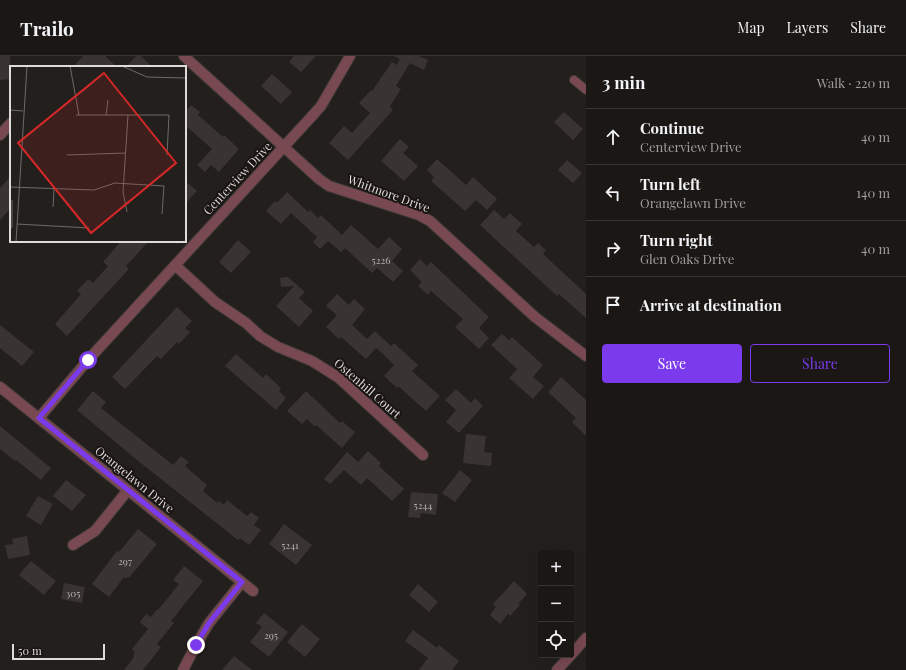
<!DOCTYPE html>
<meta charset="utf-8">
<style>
body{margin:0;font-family:"Playfair Display",serif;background:#272422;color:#f1f3f6}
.controls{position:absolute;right:12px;bottom:12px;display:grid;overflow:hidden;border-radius:4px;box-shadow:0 4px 16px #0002}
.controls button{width:36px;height:36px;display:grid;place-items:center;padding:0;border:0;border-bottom:1px solid #383634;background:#1a1715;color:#f1f3f6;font:20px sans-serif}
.scale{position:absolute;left:12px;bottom:10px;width:93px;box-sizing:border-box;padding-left:4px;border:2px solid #dedbd9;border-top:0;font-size:11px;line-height:14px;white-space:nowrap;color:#dedbd9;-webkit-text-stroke:3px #1a1513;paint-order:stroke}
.stop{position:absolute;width:12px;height:12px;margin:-9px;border:3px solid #7c3aed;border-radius:50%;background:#fff}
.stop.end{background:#7c3aed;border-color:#fff;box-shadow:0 1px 4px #0008}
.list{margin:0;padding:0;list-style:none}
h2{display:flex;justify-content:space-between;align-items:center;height:52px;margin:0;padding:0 16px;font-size:17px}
h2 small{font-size:13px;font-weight:400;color:#9f9fa0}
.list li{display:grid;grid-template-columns:26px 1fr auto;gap:12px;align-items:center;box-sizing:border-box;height:56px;padding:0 16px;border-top:1px solid #383634}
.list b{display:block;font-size:15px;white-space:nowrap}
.list p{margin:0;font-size:13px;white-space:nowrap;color:#9f9fa0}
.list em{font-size:13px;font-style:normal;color:#9f9fa0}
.actions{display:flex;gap:8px;padding:12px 16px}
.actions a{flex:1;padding:9px 0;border:1px solid #7c3aed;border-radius:4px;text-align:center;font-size:14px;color:#7c3aed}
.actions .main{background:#7c3aed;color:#fff}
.icon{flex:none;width:22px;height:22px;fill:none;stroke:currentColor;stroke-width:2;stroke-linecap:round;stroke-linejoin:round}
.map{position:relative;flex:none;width:586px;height:614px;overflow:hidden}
header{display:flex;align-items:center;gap:24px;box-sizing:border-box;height:56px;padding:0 20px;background:#1a1715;border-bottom:1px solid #383634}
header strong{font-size:19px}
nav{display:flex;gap:22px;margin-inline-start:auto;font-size:14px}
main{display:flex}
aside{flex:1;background:#1a1715}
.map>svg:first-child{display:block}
</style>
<header>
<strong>Trailo</strong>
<nav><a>Map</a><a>Layers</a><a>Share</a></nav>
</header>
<main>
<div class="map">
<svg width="586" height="614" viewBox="0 0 586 614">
<rect width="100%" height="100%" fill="#231f1c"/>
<path fill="#393432" d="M 0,0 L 10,0 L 11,23 L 0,24 Z
M 83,0 L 105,0 L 117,11 L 73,11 Z
M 136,0 L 141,0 L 152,11 L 126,11 Z
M 294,0 L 316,0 L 301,16 L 289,6 Z
M 394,0 L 419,0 L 428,4 L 424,14 L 410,7 L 396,30 L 401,33 L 390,50 L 393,54 L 348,104 L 329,87 L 344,70 L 352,77 L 370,57 L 359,47 L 371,34 L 372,35 L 392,6 L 397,9 L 400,3 Z
M 272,18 L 292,36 L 281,48 L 261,30 Z
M 191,49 L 200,56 L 198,59 L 223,81 L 224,79 L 239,93 L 219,116 L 211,109 L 205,116 L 197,109 L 212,93 L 185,69 L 185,56 Z
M 564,56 L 583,73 L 573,84 L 554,66 Z
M 400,83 L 409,91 L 403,97 L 418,110 L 404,125 L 381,105 Z
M 437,103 L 466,129 L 473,121 L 497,143 L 487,154 L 476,144 L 465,155 L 431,125 L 434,121 L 427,114 Z
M 567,104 L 582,117 L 573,127 L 558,114 Z
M 11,120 L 11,152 L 0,164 L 0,132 Z
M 185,125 L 197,135 L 185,148 Z
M 287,136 L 308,156 L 310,154 L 318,162 L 321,159 L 342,179 L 351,169 L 378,193 L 389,181 L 402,193 L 392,205 L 403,215 L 393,226 L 377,212 L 372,217 L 345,192 L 341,196 L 328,185 L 320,193 L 313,186 L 317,181 L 291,157 L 281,168 L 266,155 L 275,145 L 277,147 Z
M 494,154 L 504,163 L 510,157 L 522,168 L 516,175 L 534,191 L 538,187 L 546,194 L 543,198 L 586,238 L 586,262 L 559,238 L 557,240 L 480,169 Z
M 238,184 L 251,196 L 231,217 L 219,206 Z
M 121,185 L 149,185 L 126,210 L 129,213 L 67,280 L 55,268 L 81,238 L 77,235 L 88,223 L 93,227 L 108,210 L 103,206 Z
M 420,203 L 427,210 L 431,206 L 489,261 L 479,272 L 489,282 L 479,293 L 455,271 L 463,263 L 431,235 L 428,239 L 418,230 L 422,226 L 410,214 Z
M 288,221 L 305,236 L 299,242 L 313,255 L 299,271 L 276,250 L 294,230 L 281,231 L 280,222 Z
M 337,238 L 349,249 L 354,243 L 365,253 L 352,269 L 367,283 L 375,275 L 391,290 L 394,287 L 418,309 L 412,315 L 440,340 L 426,355 L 398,330 L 397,332 L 384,320 L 394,309 L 384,299 L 376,292 L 366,303 L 341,281 L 339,283 L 326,271 L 337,259 L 326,250 Z
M 177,251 L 192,265 L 185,272 L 190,276 L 179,288 L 177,286 L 161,303 L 157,300 L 125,333 L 112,321 Z
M 0,269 L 34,296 L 22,310 L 0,292 Z
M 502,278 L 509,284 L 512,281 L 543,309 L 533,321 L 544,330 L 533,343 L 509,322 L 517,313 L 491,289 Z
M 236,298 L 263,322 L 266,318 L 281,332 L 279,335 L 286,342 L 276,354 L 225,310 Z
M 561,321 L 586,344 L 586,380 L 572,366 L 576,362 L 548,336 Z
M 456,333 L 471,347 L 475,342 L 483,350 L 459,377 L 446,366 L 456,354 L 445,344 Z
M 93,335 L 106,346 L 101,352 L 173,409 L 181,400 L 189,406 L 185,410 L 207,429 L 203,435 L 217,447 L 219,445 L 224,449 L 227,444 L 247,460 L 251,456 L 259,462 L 254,469 L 261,474 L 249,489 L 240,482 L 238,484 L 137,404 L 77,354 Z
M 306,335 L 340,367 L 342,365 L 355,376 L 342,392 L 316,369 L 315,371 L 307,363 L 302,368 L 287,355 Z
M 0,370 L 51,412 L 41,424 L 16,404 L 15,405 L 0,393 Z
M 466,378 L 486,380 L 484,396 L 492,397 L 491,410 L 463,407 Z
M 368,395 L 381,407 L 379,410 L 404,433 L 392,445 L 367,422 L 361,429 L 344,414 L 330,428 L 324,423 L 347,396 L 358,406 Z
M 460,414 L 472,424 L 455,446 L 442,437 Z
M 66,424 L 86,439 L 72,455 L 53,440 Z
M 411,436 L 438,438 L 436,459 L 421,457 L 420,462 L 408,461 Z
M 38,440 L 53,448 L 41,469 L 26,460 Z
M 284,468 L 312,489 L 296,509 L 269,488 Z
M 138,473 L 157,488 L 129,522 L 128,520 L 126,523 L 124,521 L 109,541 L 92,528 L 117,495 L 119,496 Z
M 27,480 L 30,499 L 8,503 L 5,489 L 13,488 L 12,483 Z
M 31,505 L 56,525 L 44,539 L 19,519 Z
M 184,510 L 203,525 L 171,565 L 174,567 L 157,588 L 161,591 L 143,614 L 124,614 L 134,601 L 133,599 L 135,596 L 132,593 L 148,573 L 140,566 L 146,558 L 151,561 L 157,553 L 158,554 L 179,528 L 173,524 Z
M 514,525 L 527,538 L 518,548 L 520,549 L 510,560 L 508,558 L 500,568 L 490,559 L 496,551 L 493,548 Z
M 64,527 L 85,531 L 82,547 L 61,543 Z
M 418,528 L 438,546 L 429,556 L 409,539 Z
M 264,557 L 288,576 L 269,601 L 250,586 L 262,571 L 256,567 Z
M 302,568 L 320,583 L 305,601 L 287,586 Z
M 413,574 L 437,592 L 439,589 L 459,605 L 452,614 L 419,614 L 428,602 L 405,585 Z
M 234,600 L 252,614 L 222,614 Z"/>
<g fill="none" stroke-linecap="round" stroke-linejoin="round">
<g stroke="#3d3936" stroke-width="10">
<path id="service" d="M 574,24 L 586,34"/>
</g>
<g stroke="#3d3936" stroke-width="12">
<path id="minor" d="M 184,0 L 319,123 L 329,130 L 419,159 L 430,165 L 535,261 L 586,300
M 0,79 L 11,67
M 175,209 L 215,246 L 246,267 L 260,280 L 278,291 L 312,305 L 339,322 L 423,399
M 0,331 L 253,535
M 39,362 L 88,304 L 313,59 L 321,50 L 350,0
M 73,489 L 95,475 L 128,434
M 183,614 L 196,589 L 209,567 L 242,526"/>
</g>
<g stroke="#3d3936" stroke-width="12">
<path id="tertiary" d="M 571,599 L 586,582
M 557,614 L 571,599"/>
</g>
<use href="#service" stroke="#794951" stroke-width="8"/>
<use href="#minor" stroke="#794951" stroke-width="10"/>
<use href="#tertiary" stroke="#794951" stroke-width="10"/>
</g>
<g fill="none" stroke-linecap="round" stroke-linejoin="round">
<path stroke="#7c3aed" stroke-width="5" d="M 88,304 L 39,362 L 242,526 L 209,567 L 196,589"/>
</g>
<g text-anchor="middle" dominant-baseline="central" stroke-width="4" stroke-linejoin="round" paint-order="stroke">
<g font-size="10" fill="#b5b1af">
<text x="381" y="204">5226</text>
<text x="423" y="449">5244</text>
<text x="290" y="489">5241</text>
<text x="125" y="505">297</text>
<text x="73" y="537">305</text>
<text x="271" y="579">295</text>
</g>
<g font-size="12" fill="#dedbd9" stroke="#1a1513">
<text transform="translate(237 122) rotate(-47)">Centerview Drive</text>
<text transform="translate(389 137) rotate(20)">Whitmore Drive</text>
<text transform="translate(368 332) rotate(41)">Ostenhill Court</text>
<text transform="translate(135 423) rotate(39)">Orangelawn Drive</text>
</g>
</g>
<g transform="translate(10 10)">
<rect width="176" height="176" fill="#231f1c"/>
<path fill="none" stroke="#6e6a68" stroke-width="1" d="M 60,0 L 69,49M 112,0 L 137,11 L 176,12M 0,44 L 13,45M 66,49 L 159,49 L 157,89M 96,49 L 98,34M 57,89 L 116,87M 0,121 L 84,124 L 105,117 L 154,120 L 152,148M 43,141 L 44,123M 117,146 L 113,126 L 118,49M 7,158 L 79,162M 0,163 L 2,161 L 2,134M 6,176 L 17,0"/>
<path fill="#d62828" fill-opacity="0.15" stroke="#d62828" stroke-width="2" d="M 94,7 L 166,97 L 81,167 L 8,77 Z"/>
<rect width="176" height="176" fill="none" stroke="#dedbd9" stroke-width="2"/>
</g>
</svg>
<div class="controls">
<button>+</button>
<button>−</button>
<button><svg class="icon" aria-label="locate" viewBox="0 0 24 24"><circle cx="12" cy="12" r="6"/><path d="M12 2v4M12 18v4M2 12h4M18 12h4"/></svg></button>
</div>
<div class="scale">50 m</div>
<div class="stop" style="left:88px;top:304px"></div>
<div class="stop end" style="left:196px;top:589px"></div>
</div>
<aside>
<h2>3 min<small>Walk · 220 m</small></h2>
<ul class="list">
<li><svg class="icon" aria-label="ahead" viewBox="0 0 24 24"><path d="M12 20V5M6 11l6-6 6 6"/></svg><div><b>Continue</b><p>Centerview Drive</p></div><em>40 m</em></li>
<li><svg class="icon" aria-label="left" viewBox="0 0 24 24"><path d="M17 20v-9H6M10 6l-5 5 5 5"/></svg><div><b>Turn left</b><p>Orangelawn Drive</p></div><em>140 m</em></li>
<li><svg class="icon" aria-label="right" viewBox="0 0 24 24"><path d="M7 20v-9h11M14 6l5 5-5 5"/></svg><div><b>Turn right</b><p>Glen Oaks Drive</p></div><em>40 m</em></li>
<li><svg class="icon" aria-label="arrive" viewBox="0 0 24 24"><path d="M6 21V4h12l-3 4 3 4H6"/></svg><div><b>Arrive at destination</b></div></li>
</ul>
<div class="actions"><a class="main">Save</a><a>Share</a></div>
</aside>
</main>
